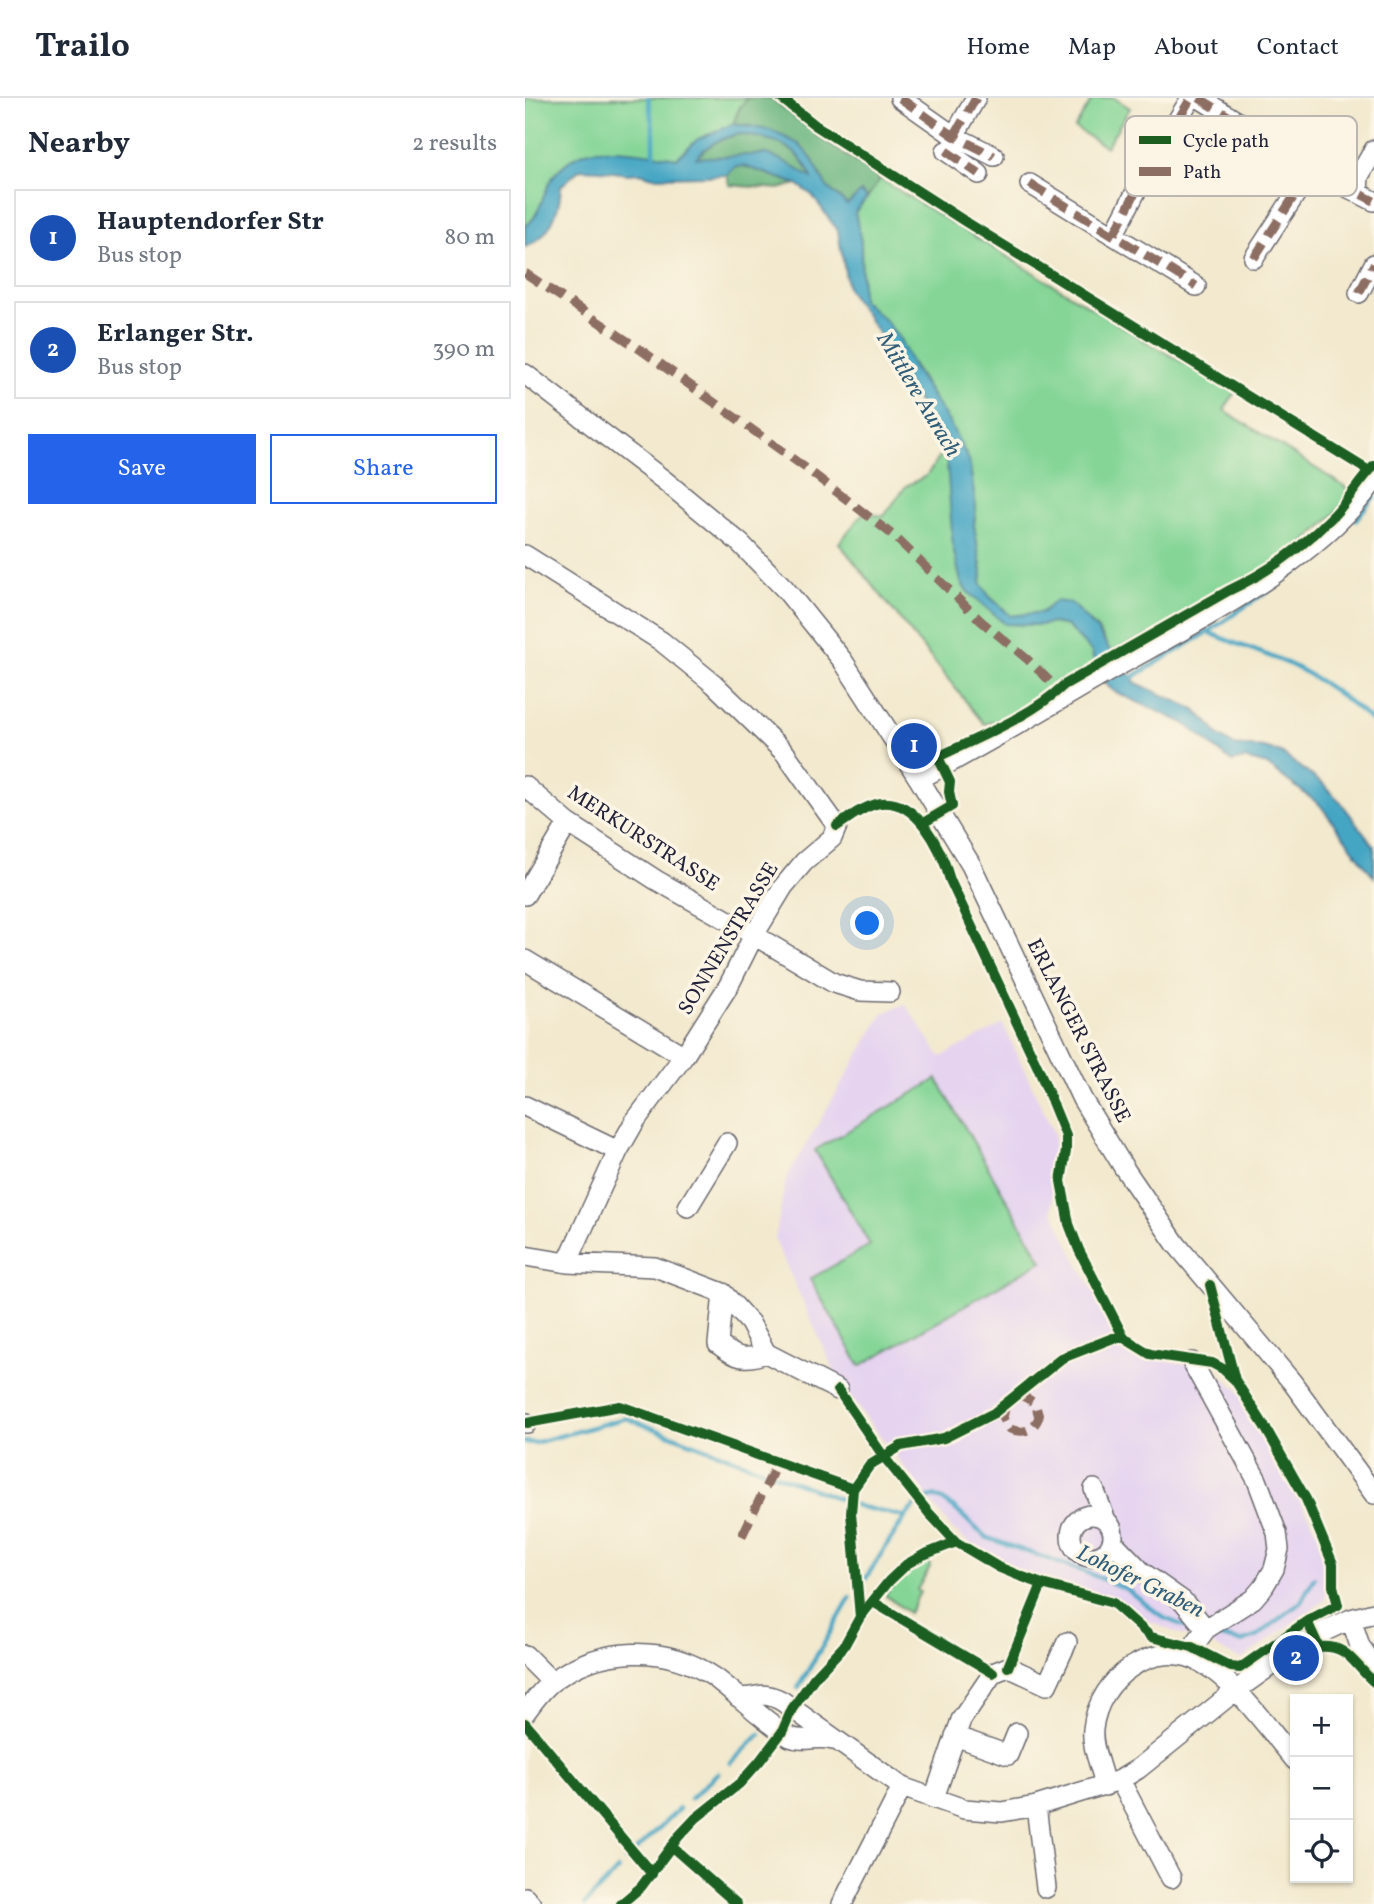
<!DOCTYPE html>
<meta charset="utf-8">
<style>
body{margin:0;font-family:Vollkorn,serif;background:#f2f2f3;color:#1f2937}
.controls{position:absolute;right:21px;bottom:21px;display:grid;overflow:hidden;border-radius:0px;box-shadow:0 2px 5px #0004}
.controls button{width:63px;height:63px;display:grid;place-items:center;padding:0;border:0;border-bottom:2px solid #e0e1e3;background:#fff;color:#1f2937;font:35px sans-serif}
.you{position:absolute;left:343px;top:826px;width:24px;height:24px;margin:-18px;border:5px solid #fff;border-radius:50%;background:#1a73e8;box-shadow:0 0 0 10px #1a73e833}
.badge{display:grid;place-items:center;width:46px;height:46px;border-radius:50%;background:#2563eb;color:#fff;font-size:23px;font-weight:700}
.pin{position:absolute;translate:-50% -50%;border:4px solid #fff;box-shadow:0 2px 7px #0006}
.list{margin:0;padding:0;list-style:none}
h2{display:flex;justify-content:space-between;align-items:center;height:91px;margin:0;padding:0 28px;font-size:30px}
h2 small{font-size:23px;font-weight:400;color:#747a83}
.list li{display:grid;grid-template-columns:46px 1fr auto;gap:21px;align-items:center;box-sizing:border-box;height:98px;margin:0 14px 14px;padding:0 14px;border:2px solid #e0e1e3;border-radius:0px}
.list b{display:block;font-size:26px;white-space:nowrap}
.list p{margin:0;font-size:23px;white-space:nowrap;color:#747a83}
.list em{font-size:23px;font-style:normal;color:#747a83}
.actions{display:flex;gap:14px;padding:21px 28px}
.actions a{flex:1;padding:16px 0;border:2px solid #2563eb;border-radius:0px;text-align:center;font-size:24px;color:#2563eb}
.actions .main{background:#2563eb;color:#fff}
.icon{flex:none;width:38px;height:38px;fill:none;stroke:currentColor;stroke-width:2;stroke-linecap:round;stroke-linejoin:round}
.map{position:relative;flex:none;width:849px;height:1806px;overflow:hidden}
header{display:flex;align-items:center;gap:42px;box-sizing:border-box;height:98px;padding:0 35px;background:#fff;border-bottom:2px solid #e0e1e3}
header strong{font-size:33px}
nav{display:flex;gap:38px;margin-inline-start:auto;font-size:24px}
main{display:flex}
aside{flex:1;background:#fff}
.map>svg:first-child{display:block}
</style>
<header>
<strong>Trailo</strong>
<nav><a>Home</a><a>Map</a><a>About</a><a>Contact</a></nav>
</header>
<main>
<aside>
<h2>Nearby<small>2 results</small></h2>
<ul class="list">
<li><span class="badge" style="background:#1a4fb4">1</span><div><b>Hauptendorfer Str</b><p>Bus stop</p></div><em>80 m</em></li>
<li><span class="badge" style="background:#1a4fb4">2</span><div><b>Erlanger Str.</b><p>Bus stop</p></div><em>390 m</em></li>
</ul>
<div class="actions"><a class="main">Save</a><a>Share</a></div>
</aside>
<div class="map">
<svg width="849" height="1806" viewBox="0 0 849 1806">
<rect width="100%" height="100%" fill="#fcf5e5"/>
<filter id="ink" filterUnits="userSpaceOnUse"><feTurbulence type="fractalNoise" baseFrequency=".0143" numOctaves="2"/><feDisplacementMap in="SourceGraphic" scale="14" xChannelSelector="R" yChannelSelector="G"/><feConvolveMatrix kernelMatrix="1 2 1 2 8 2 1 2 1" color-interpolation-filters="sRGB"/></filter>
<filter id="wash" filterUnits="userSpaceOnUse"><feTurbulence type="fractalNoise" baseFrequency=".00686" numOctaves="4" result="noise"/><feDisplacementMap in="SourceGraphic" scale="28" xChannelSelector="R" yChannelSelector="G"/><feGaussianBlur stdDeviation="1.57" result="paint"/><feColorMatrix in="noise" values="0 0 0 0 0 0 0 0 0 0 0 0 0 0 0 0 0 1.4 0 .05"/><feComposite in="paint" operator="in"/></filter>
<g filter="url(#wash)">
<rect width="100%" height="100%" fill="#f2e9ce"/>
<path fill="#e5d3f0" d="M 380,906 L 416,959 L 478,926 L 529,1036 L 527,1110 L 547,1154 L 597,1245 L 610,1256 L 689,1272 L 713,1292 L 792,1433 L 802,1476 L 800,1502 L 716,1562 L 688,1547 L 657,1537 L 610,1517 L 592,1501 L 520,1481 L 480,1466 L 447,1447 L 428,1432 L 315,1286 L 250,1142 L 261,1081 L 358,915 Z"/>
<path fill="#84d596" stroke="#537c68" stroke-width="2" d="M 0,0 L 223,0 L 215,9 L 208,26 L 173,41 L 152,60 L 76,53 C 63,53 55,57 44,64 C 17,83 22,112 0,129 Z
M 568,0 L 589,0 L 605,10 L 581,49 L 550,30 Z
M 355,81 L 624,245 L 710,294 L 699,312 L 820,389 L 826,396 L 809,417 L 780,444 L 723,484 L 703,493 L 631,535 L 585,554 C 580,542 571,525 558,520 C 539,512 506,516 486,518 L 464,498 L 456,486 L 457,474 L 449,427 L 451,409 L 444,362 L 424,325 L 360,222 L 337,202 L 336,143 L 330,114 Z
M 419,353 L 422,364 L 434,470 L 436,484 L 441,492 L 480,526 L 515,527 L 528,525 L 542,528 L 567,554 L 569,564 L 560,576 L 494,618 L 459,626 L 314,445 L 338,415 L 359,418 L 381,388 L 401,378 Z
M 412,981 L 517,1163 L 335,1268 L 285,1181 L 345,1147 L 290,1052 Z
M 402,1459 L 405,1469 L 392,1492 L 395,1494 L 384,1515 L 360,1497 L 376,1477 Z"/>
<path fill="#6bb67f" stroke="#466c5d" stroke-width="2" d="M 223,0 L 246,0 L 293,38 L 355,81 L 342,100 L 336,94 L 323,107 L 301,88 L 287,61 L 225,28 L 208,26 L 215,9 Z
M 213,36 C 249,41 273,45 287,81 L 241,56 L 171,61 C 182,46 196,41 213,36 Z
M 219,68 L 272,86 L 254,91 L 204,87 L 202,77 L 210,69 Z"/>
<path fill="#44a6c4" stroke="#336480" stroke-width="2" fill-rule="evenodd" d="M 208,26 L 245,32 L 274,46 L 287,61 L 301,88 L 322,107 L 336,94 L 342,100 L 330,114 L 336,143 L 337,202 L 360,222 L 375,241 L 388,269 L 424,324 L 444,362 L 451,409 L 449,427 L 457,474 L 456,486 L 464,498 L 486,518 L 518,514 L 530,503 L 546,505 L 572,532 L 586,554 L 611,585 L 667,610 L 683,624 L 694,638 L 708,647 L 739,650 L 756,655 L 798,686 L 817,706 L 849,748 L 849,779 L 795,707 L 742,667 L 720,661 L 707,664 L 659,625 L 590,594 L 583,588 L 569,564 L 567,554 L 542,528 L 528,525 L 515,527 L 480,526 L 441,492 L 436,484 L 428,450 L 422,364 L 417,346 L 354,236 L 323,192 L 313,133 L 287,97 L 272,86 L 219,68 L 210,69 L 202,77 L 183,78 L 128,79 L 115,75 L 102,76 L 75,72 L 55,71 L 36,88 C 35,113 25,139 0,149 L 0,129 C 15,118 17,98 26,82 C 33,70 50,56 65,53 C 83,49 133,56 152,60 L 173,41 ZM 213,36 C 247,41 273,45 287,80 L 257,62 L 241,56 L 171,60 C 182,46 196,41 213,36 Z"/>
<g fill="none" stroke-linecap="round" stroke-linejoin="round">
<path stroke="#44a6c4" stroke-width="4.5" d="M 123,0 L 129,36 L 129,56
M 831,421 L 849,398
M 683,534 L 776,470 L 818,434
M 601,583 L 683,534 C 709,546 737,554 764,566 C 795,581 823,601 849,625
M 0,1344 L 9,1345 L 101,1320 L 336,1409 L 381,1419
M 335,1488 C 353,1464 367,1436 385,1413 C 391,1405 400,1401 409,1398 C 432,1407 443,1427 463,1440 L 568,1477 L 601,1491 L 639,1520 L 672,1533
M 684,1536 L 716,1544 L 731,1539 L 776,1504 L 789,1480
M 273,1590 L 325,1500
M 206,1665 L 235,1636
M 165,1701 L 193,1675
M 101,1762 L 154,1711
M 60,1806 L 93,1772"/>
</g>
</g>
<g filter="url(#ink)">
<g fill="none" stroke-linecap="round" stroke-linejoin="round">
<g stroke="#6b686e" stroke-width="22">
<path id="minor" d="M 375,0 L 429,38 L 469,58
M 674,0 L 808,82 L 849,103
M 429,38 L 451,0
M 421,53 L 454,76
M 505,86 L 671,188
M 833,95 L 834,78 L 849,52
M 589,136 L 618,80 L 666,0
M 729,160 L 788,69
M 834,195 L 849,166
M 0,276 L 140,383 L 215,445 L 260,491 L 318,563 L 394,681 L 446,767 L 557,1001 L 599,1070 L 651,1146 L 767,1284 L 849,1396
M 0,457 L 136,543 L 189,586 L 260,655 L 312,728 L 307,740 L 279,764 L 258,789 L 229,837 L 204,887 L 159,958 L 110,1023 L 93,1053 L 42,1165 L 0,1158
M 394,681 C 462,646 527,606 593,568 C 679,520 791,464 849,383
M 0,688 L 43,725 L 131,782 L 229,837 L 309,885 L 335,893 L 365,894
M 0,797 L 43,725
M 0,862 L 159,958
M 0,1008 L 93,1053
M 163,1109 L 202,1045
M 42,1165 L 130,1169 L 198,1195 L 225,1225 L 241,1255 L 313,1292
M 198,1195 L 193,1246 C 211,1260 219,1263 241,1255
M 0,1325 L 2,1325
M 569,1391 L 580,1420
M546 1438a21 21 0 1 1 42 0a21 21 0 1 1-42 0Z
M 587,1443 L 617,1474 L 658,1503 L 681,1531
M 826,1521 L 835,1548 L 849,1568
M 0,1557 L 27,1584
M 661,1558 L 681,1531 L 728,1501 L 739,1488 L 749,1471 L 754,1451 L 752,1435 L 732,1382 L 667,1264
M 213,1599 C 233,1602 234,1591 257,1603 L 377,1689 L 439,1711 L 477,1714 L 511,1708 L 595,1682 L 613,1671 L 710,1593 L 765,1554 L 789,1538 L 826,1521 L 849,1515
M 0,1615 C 8,1604 17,1591 28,1583 C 75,1548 141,1546 189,1579 C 215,1598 237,1622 265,1639 C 280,1645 293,1637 308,1642
M 430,1638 L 483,1657 L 492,1635
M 595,1682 L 646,1780
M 580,1688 C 577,1670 566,1650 568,1631 C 573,1580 630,1538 677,1565 C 711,1584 744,1632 770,1662
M 409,1700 L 436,1622 L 468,1575 L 483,1569 L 522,1587 L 542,1544
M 511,1708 L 521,1790
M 0,1799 L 6,1806
M 317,1806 L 377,1689"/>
</g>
<use href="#minor" stroke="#fff" stroke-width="19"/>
<path stroke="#8d6e63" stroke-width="9" stroke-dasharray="18 9" stroke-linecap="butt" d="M 375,0 L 429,38 L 469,58
M 674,0 L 808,82 L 849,103
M 429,38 L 451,0
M 421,53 L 454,76
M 505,86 L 671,188
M 589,136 L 618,80 L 666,0
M 729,160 L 788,69
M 0,175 L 116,252 L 282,371 L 369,438 L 456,523 L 502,561 L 534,592
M 834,195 L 849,166
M 481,1306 L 478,1320 L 485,1331 C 499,1336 508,1333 514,1319 L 510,1305 L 498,1298 L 488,1300
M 217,1438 L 252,1365"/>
<g stroke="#fcf5e5" stroke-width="15">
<path id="cycleway" d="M 256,0 L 290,27 L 441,124 L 844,373
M 398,725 L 427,708 L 424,694 L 425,684 L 413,659 C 454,639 507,618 539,587 L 703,493 C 742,475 778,449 808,418 C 823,403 834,383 849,368
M 312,728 C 324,720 336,710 351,706 C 391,696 417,752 425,782 L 514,972 L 541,1038 L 541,1053 L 536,1083 L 544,1126 L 554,1152 L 599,1240
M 685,1187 L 710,1282
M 2,1325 L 95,1308 L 328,1391 L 345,1367 L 376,1348 L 419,1340 L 469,1315 L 537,1260 L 588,1240 L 599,1240 L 625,1256 L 687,1265 L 698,1271 L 710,1282 L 740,1329 L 781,1401 L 808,1466 L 808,1488 L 813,1507 L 782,1523 L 715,1570 L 706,1569 L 667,1549 L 626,1539 L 588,1505 L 517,1486 L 495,1478 L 473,1469 L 431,1444 L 403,1414 L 359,1359 L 313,1292
M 328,1391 L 326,1415 L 335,1519
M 348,1504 L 468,1575
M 782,1523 L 794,1549 C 823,1546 828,1566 849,1584
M 483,1569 L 517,1486
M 0,1625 L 127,1776
M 146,1748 L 212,1806
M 96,1806 L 116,1789 L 154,1738 L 171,1720 L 215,1685 L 234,1664 L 257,1634 L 267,1611 L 289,1580 L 319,1548 L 335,1519 L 364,1483 L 382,1466 L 398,1457 L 431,1444"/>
</g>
<use href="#cycleway" stroke="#1b5e20" stroke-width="10"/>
</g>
</g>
<g text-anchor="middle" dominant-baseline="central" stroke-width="7" stroke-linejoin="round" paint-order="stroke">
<g font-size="21" fill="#22223b" stroke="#fcf5e5">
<text transform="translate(118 741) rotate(33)">MERKURSTRASSE</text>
<text transform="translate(204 841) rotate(-59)">SONNENSTRASSE</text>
<text transform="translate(553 933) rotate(63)">ERLANGER STRASSE</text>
</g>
<g font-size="23" font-style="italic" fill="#315d79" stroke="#fcf5e5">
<text transform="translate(393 297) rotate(59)">Mittlere Aurach</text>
<text transform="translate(615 1484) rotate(26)">Lohofer Graben</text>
</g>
</g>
<rect x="600" y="18" width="232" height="80" rx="10" fill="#fcf5e5" stroke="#bbb6b2" stroke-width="2"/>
<rect x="614" y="38" width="32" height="8" fill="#1b5e20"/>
<rect x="614" y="69" width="32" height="9" fill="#8d6e63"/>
<g font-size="19" fill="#22223b">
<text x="658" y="49">Cycle path</text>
<text x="658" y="80">Path</text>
</g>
</svg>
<div class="controls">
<button>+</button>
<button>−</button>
<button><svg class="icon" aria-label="locate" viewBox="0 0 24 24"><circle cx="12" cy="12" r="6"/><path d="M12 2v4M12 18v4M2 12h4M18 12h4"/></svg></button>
</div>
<div class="you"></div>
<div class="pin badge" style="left:389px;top:648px;background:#1a4fb4">1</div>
<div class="pin badge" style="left:771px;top:1560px;background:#1a4fb4">2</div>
</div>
</main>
